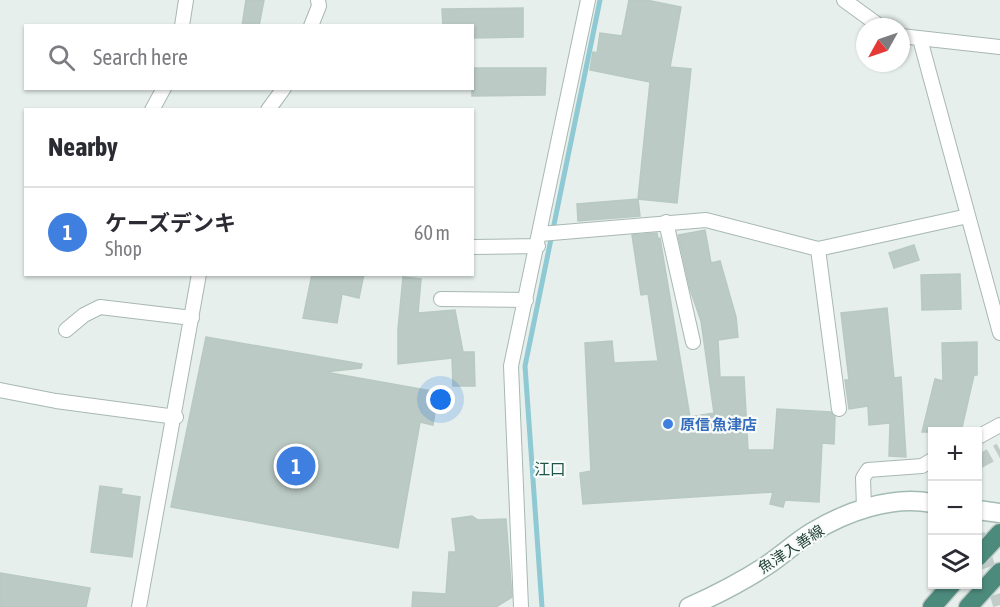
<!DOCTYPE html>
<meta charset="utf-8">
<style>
body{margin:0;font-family:"Asap Condensed","Noto Sans JP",sans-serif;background:#f7f7f7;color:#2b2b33}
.controls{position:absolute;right:18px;bottom:18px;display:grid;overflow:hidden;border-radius:0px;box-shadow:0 2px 4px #0004}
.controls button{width:54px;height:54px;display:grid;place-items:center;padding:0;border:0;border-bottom:2px solid #e1e1e2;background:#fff;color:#2b2b33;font:30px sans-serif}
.compass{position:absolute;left:856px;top:18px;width:54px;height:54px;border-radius:50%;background:#fff;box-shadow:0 2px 4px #0004;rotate:230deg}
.you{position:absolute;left:441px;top:400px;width:21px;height:21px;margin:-15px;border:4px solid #fff;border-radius:50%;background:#1a73e8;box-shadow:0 0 0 9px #1a73e833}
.badge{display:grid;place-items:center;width:39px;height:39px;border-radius:50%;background:#1a73e8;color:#fff;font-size:20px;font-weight:700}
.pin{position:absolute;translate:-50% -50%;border:3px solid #fff;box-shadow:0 2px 6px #0006}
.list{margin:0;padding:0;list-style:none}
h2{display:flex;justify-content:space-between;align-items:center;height:78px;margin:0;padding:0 24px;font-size:26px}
h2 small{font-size:20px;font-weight:400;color:#7c7c81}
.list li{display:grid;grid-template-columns:39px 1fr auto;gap:18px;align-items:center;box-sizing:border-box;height:90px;padding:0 24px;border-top:2px solid #e1e1e2}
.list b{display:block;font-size:22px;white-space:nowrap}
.list p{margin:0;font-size:20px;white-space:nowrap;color:#7c7c81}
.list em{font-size:20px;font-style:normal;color:#7c7c81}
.icon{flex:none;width:33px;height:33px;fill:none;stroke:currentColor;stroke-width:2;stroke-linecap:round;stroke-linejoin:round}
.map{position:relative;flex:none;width:1000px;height:607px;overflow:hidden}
.search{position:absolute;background:#fff;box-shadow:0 2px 4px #0004;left:24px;top:24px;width:450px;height:66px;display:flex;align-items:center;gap:15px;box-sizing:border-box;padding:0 21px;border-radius:0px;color:#7c7c81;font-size:22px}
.panel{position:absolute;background:#fff;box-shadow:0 2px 4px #0004;left:24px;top:108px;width:450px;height:168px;border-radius:0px}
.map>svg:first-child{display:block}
</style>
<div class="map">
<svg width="1000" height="607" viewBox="0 0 1000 607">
<rect width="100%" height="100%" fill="#e6efeb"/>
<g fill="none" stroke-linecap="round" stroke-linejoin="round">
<path stroke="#8ec9d4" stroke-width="5" d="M 542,607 L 525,366 L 600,0"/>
</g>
<path fill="#bbcac4" stroke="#b8c9c2" stroke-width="1.5" d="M 246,0 L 264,0 L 259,26 L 242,26 Z
M 629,0 L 646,0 L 681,7 L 670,67 L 691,69 L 677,203 L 638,199 L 650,82 L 590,70 L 593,52 L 597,53 L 600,33 L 622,36 Z
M 523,8 L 523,37 L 472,38 L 472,26 L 443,26 L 442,9 Z
M 472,68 L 546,68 L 545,95 L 472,96 Z
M 638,199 L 640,216 L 578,221 L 577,204 Z
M 705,230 L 711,263 L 720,261 L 736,317 L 738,337 L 718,340 L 720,377 L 744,377 L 748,450 L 774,450 L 777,409 L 831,412 L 835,417 L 834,444 L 822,443 L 819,502 L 785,500 L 783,507 L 770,504 L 773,492 L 583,504 L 580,473 L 591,471 L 585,343 L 612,341 L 614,363 L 658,361 L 648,294 L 641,295 L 632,235 L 657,233 L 658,239 L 660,238 L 690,417 L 714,413 L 701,321 L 690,289 L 678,235 Z
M 914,245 L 919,260 L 894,268 L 889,253 Z
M 312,274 L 364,274 L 359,298 L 342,294 L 337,323 L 303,318 Z
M 960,274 L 961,309 L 922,310 L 921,275 Z
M 403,277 L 421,279 L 418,313 L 455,310 L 463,352 L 474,352 L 475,386 L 453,386 L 452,358 L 398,364 L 398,329 Z
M 887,308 L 894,378 L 901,377 L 906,457 L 889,456 L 890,423 L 869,425 L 868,406 L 849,409 L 845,380 L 849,380 L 841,313 Z
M 206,337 L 362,364 L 361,368 L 325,372 L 438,392 L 433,425 L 420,422 L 398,548 L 171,507 Z
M 977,342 L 977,375 L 974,375 L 961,432 L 922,432 L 935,379 L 943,381 L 942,343 Z
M 100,486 L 122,489 L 121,494 L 140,497 L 132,557 L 91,552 Z
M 472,516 L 478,520 L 506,519 L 512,597 L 496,607 L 412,607 L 413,592 L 446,594 L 449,552 L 456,552 L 452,519 Z
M 0,573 L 90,588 L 86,607 L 0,607 Z"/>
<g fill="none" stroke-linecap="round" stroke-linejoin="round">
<path stroke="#bfccc8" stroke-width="14" stroke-dasharray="14 7" stroke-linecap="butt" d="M 978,462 L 1000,450
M 978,534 L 1000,605"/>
<g stroke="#a8b8b2" stroke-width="16">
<path id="minor" d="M 844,0 L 881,27
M 182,26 L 186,0
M 311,26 L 319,6 L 318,0
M 901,36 L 1000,47
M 920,39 L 1000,333
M 152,110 L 164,88
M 268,110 L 284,88
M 666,222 L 693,342
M 540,234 L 706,220 L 818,249 L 968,216
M 472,247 L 538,246
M 818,249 L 839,409
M 441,299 L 526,300
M 66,330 L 84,315 L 100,307 L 192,318
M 0,390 L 56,401 L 176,417
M 978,437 L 1000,425
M 864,508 L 863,478 L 868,470 L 922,466 L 932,460
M 139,607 L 199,274
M 521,607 L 511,366 L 588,0"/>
</g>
<g stroke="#a4bbb3" stroke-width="21">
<path id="secondary" d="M 978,510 L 1000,513
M 689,607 C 716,595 741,582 766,566 C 781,556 795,543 811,533 C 845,512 892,495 932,503"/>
</g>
<g stroke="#c2cac8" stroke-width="21">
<path id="trunk" d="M 978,557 L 1000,533
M 932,607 L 952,584
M 968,607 L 1000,572"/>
</g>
<use href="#minor" stroke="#fff" stroke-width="14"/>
<use href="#secondary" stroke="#fff" stroke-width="18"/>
<use href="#trunk" stroke="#4c8a7c" stroke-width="18"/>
</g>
<circle fill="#3f7fe0" stroke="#f7fbf9" stroke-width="2" cx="668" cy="424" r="6"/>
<g text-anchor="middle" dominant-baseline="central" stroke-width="4.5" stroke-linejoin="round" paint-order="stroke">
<g font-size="15" font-weight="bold" fill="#366cbe" stroke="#f7fbf9" text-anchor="start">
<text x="680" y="424">原信 魚津店</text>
</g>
<g font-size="15" fill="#24423a" stroke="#f7fbf9">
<text transform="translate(791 549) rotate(-33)">魚津入善線</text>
</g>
<g font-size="16" fill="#1f5548" stroke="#f7fbf9">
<text x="550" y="469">江口</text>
</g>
</g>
</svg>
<div class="controls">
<button>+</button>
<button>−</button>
<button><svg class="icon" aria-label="layers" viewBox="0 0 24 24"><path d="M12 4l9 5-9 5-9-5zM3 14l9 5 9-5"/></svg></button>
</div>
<svg class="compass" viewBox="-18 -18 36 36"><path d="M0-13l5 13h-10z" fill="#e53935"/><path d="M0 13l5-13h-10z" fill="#7c7c81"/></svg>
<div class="you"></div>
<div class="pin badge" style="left:296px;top:466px;background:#3f7fe0">1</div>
<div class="search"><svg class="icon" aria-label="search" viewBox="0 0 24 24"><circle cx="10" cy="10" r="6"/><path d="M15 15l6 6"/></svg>Search here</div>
<section class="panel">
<h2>Nearby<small></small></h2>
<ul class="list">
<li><span class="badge" style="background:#3f7fe0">1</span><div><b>ケーズデンキ</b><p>Shop</p></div><em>60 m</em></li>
</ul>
</section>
</div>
